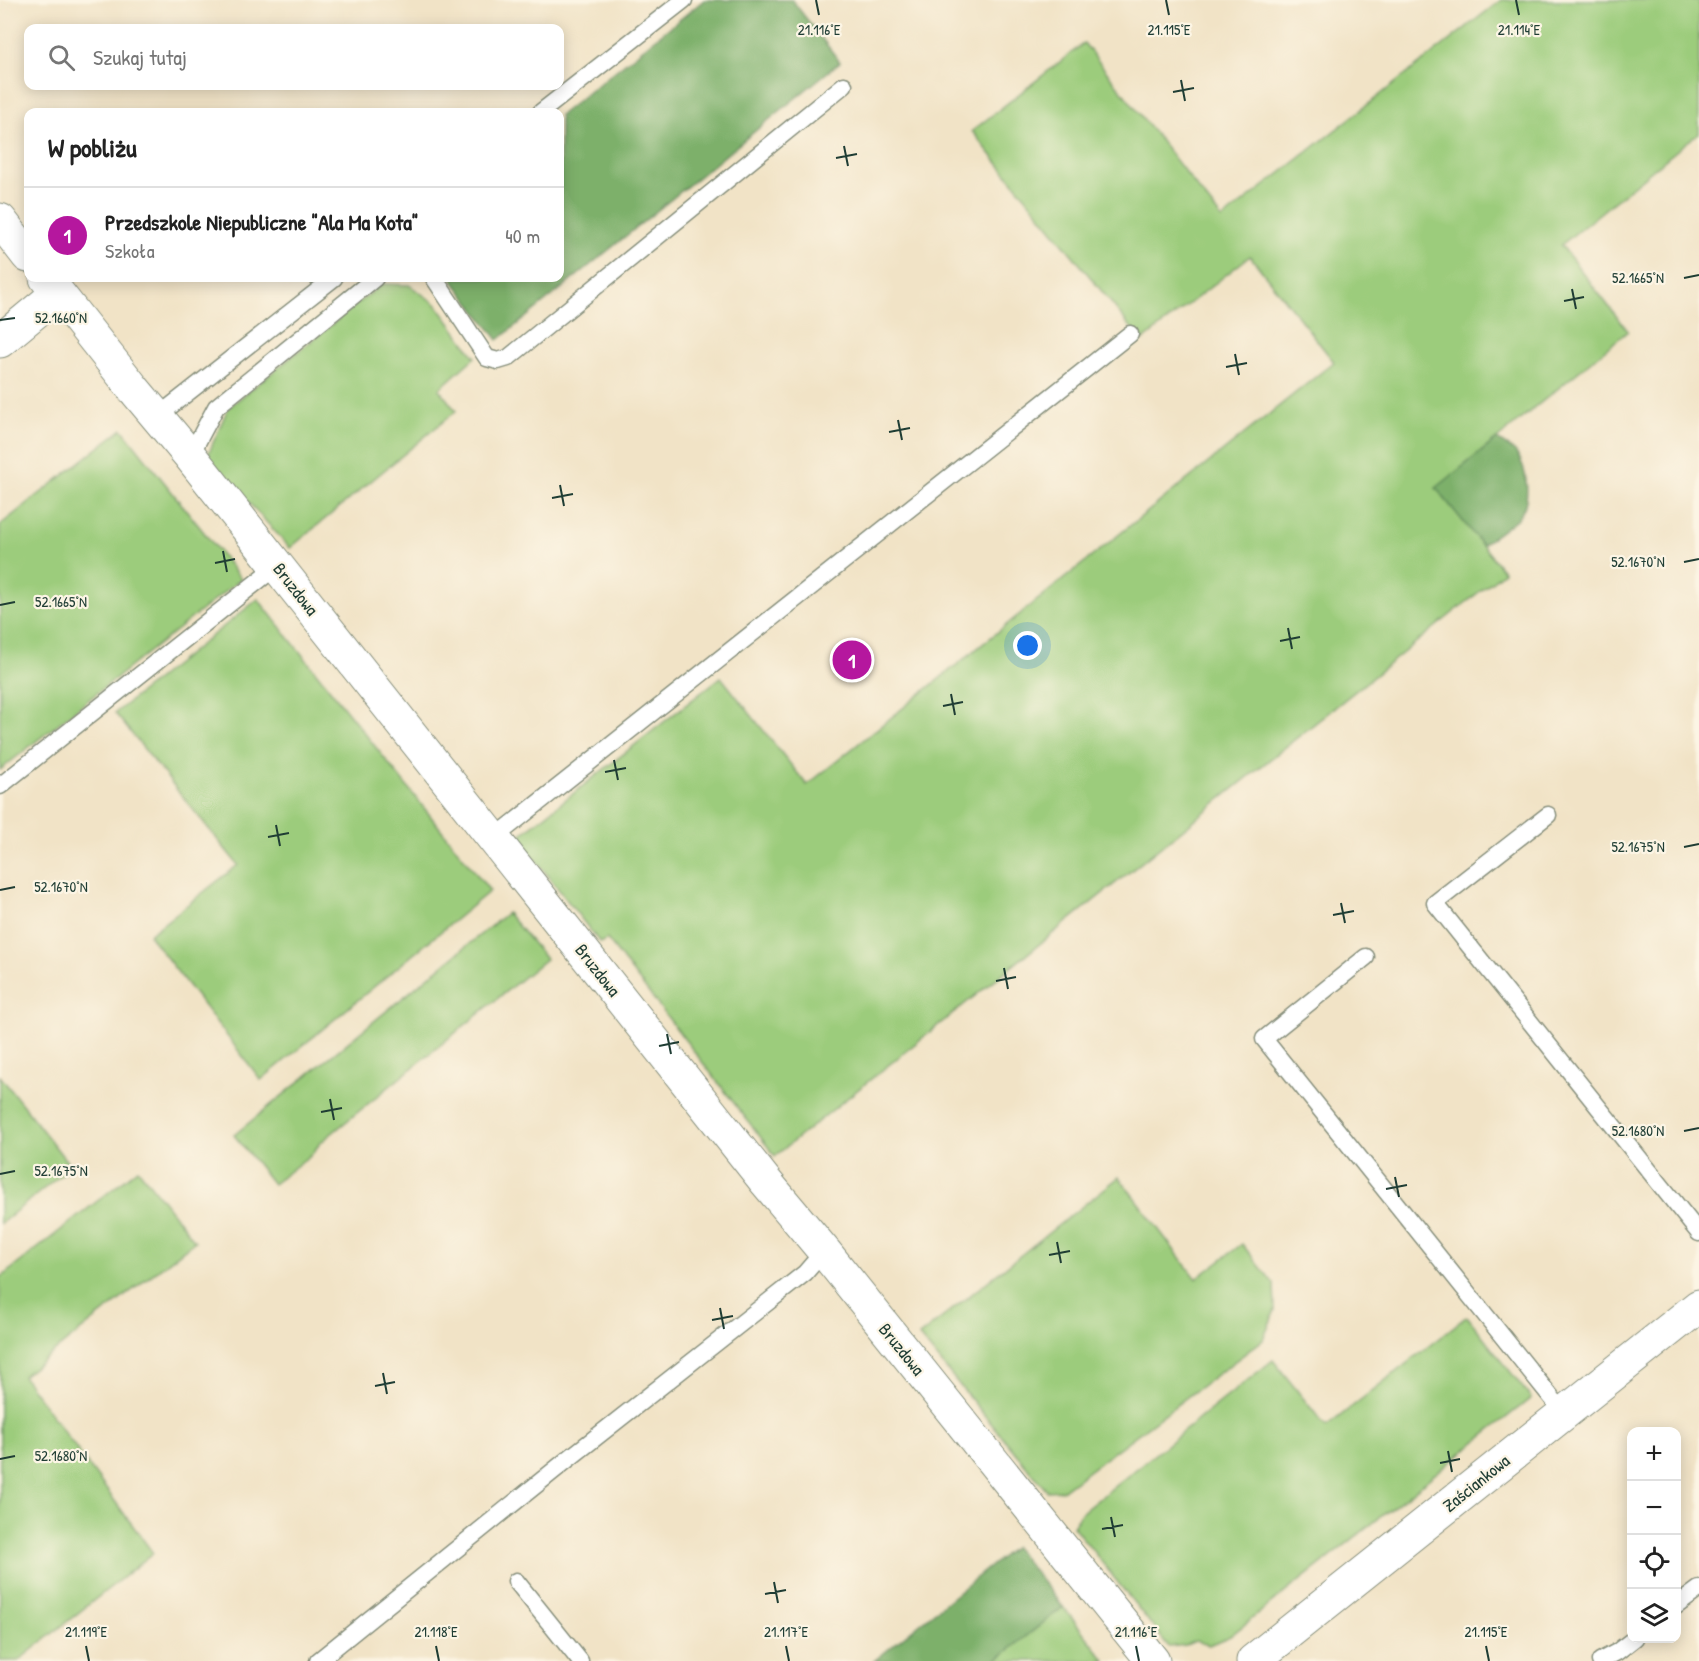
<!DOCTYPE html>
<html lang="pl">
<meta charset="utf-8">
<style>
body{margin:0;font-family:"Patrick Hand",sans-serif;background:#f6f6f6;color:#222}
.controls{position:absolute;right:18px;bottom:18px;display:grid;overflow:hidden;border-radius:12px;box-shadow:0 3px 15px #0003}
.controls button{width:54px;height:54px;display:grid;place-items:center;padding:0;border:0;border-bottom:2px solid #e0e0e0;background:#fff;color:#222;font:30px sans-serif}
.you{position:absolute;left:1028px;top:646px;width:21px;height:21px;margin:-15px;border:4px solid #fff;border-radius:50%;background:#1a73e8;box-shadow:0 0 0 9px #1a73e833}
.badge{display:grid;place-items:center;width:39px;height:39px;border-radius:50%;background:#b5179e;color:#fff;font-size:20px;font-weight:700}
.pin{position:absolute;translate:-50% -50%;border:3px solid #fff;box-shadow:0 2px 6px #0006}
.list{margin:0;padding:0;list-style:none}
h2{display:flex;justify-content:space-between;align-items:center;height:78px;margin:0;padding:0 24px;font-size:26px}
h2 small{font-size:20px;font-weight:400;color:#767676}
.list li{display:grid;grid-template-columns:39px 1fr auto;gap:18px;align-items:center;box-sizing:border-box;height:96px;padding:0 24px;border-top:2px solid #e0e0e0}
.list b{display:block;font-size:22px;white-space:nowrap}
.list p{margin:0;font-size:20px;white-space:nowrap;color:#767676}
.list em{font-size:20px;font-style:normal;color:#767676}
.icon{flex:none;width:33px;height:33px;fill:none;stroke:currentColor;stroke-width:2;stroke-linecap:round;stroke-linejoin:round}
.map{position:relative;flex:none;width:1699px;height:1661px;overflow:hidden}
.search{position:absolute;background:#fff;box-shadow:0 3px 15px #0003;left:24px;top:24px;width:540px;height:66px;display:flex;align-items:center;gap:15px;box-sizing:border-box;padding:0 21px;border-radius:12px;color:#767676;font-size:22px}
.panel{position:absolute;background:#fff;box-shadow:0 3px 15px #0003;left:24px;top:108px;width:540px;height:174px;border-radius:12px}
.map>svg:first-child{display:block}
</style>
<div class="map">
<svg width="1699" height="1661" viewBox="0 0 1699 1661">
<rect width="100%" height="100%" fill="#fcf5e5"/>
<filter id="ink" filterUnits="userSpaceOnUse"><feTurbulence type="fractalNoise" baseFrequency=".0167" numOctaves="2"/><feDisplacementMap in="SourceGraphic" scale="12" xChannelSelector="R" yChannelSelector="G"/><feConvolveMatrix kernelMatrix="1 2 1 2 8 2 1 2 1" color-interpolation-filters="sRGB"/></filter>
<filter id="wash" filterUnits="userSpaceOnUse"><feTurbulence type="fractalNoise" baseFrequency=".008" numOctaves="4" result="noise"/><feDisplacementMap in="SourceGraphic" scale="24" xChannelSelector="R" yChannelSelector="G"/><feGaussianBlur stdDeviation="1.35" result="paint"/><feColorMatrix in="noise" values="0 0 0 0 0 0 0 0 0 0 0 0 0 0 0 0 0 1.4 0 .05"/><feComposite in="paint" operator="in"/></filter>
<g filter="url(#wash)">
<rect width="100%" height="100%" fill="#f1e3c6"/>
<path fill="#9ccc7b" stroke="#5e8458" stroke-width="1.5" d="M 1501,0 L 1699,0 L 1699,134 L 1687,142 L 1561,245 L 1628,331 L 1437,488 L 1504,572 L 775,1156 L 607,939 L 600,943 L 518,837 L 721,677 L 807,785 L 1334,362 L 1250,256 L 1142,341 L 972,131 L 1084,43 L 1222,219 Z
M 382,284 L 409,285 L 436,304 L 475,357 L 439,389 L 456,411 L 290,548 L 207,457 L 228,408 Z
M 122,429 L 241,579 L 0,770 L 0,525 Z
M 258,599 L 490,891 L 261,1080 L 149,935 L 238,865 L 115,713 Z
M 507,913 L 546,959 L 320,1143 L 313,1153 L 273,1184 L 234,1135 Z
M 0,1076 L 71,1167 L 0,1224 Z
M 138,1169 L 195,1241 L 23,1376 L 153,1553 L 18,1661 L 0,1661 L 0,1278 Z
M 1119,1177 L 1196,1279 L 1242,1244 L 1274,1284 L 1275,1310 L 1263,1340 L 1063,1490 L 1047,1491 L 919,1336 Z
M 1467,1316 L 1531,1398 L 1230,1636 L 1209,1645 L 1195,1641 L 1186,1645 L 1169,1647 L 1073,1526 L 1081,1513 L 1273,1360 L 1326,1427 Z
M 1063,1607 L 1106,1661 L 995,1661 Z"/>
<path fill="#7db06b" stroke="#4e7650" stroke-width="1.5" d="M 704,0 L 792,0 L 840,62 L 498,340 L 451,278 L 560,278 L 560,115 Z
M 1497,439 C 1503,443 1511,448 1516,453 C 1527,467 1532,502 1519,516 C 1511,525 1492,537 1482,545 L 1436,488 Z
M 1014,1547 L 1063,1607 L 995,1661 L 874,1661 Z"/>
</g>
<g filter="url(#ink)">
<g fill="none" stroke-linecap="round" stroke-linejoin="round">
<g stroke="#88907d" stroke-width="19">
<path id="service" d="M 541,112 L 684,0
M 434,278 L 487,358 L 498,361 L 508,358 L 844,85
M 158,416 L 334,278
M 190,456 L 216,407 L 375,278
M 0,786 L 277,566
M 1548,815 L 1435,903 L 1699,1233
M 494,838 L 1130,334
M 1366,957 L 1264,1039 L 1564,1413
M 516,1581 L 580,1661
M 1676,1606 L 1699,1589
M 318,1661 L 567,1460 L 805,1273 L 824,1251
M 1600,1661 L 1617,1652 L 1635,1638"/>
</g>
<g stroke="#88907d" stroke-width="35">
<path id="minor" d="M 0,220 L 28,256
M 46,278 L 133,388 L 190,456 L 766,1182 L 824,1251 L 1153,1661
M 0,341 L 58,293
M 1253,1661 L 1699,1306"/>
</g>
<use href="#service" stroke="#fff" stroke-width="16"/>
<use href="#minor" stroke="#fff" stroke-width="33"/>
</g>
</g>
<path fill="none" stroke="#1f3d34" stroke-width="2" d="M 816,0 L 819,15M 1166,0 L 1169,15M 1516,0 L 1519,15M 1181,80 L 1185,101M 1173,92 L 1194,88M 844,146 L 848,166M 836,158 L 857,154M 1684,278 L 1699,275M 1572,289 L 1576,309M 1564,301 L 1584,297M 0,320 L 15,318M 1235,354 L 1239,375M 1226,367 L 1247,363M 898,420 L 902,440M 889,432 L 910,428M 560,485 L 564,506M 552,498 L 573,494M 223,551 L 227,572M 1684,562 L 1699,559M 215,563 L 235,559M 0,605 L 15,602M 1288,628 L 1292,649M 1280,641 L 1300,637M 951,694 L 955,715M 943,706 L 963,702M 614,760 L 618,780M 605,772 L 626,768M 276,825 L 280,846M 268,837 L 289,833M 1684,847 L 1699,844M 0,890 L 15,887M 1341,903 L 1345,923M 1333,915 L 1354,911M 1004,968 L 1008,989M 996,981 L 1016,977M 667,1034 L 671,1054M 659,1046 L 679,1042M 330,1099 L 334,1120M 321,1112 L 342,1108M 1684,1131 L 1699,1128M 0,1174 L 15,1171M 1395,1177 L 1399,1197M 1386,1189 L 1407,1185M 1057,1242 L 1061,1263M 1049,1255 L 1070,1251M 720,1308 L 724,1329M 712,1320 L 733,1316M 383,1373 L 387,1394M 375,1386 L 395,1382M 1448,1451 L 1452,1472M 0,1459 L 15,1456M 1440,1463 L 1460,1459M 1111,1517 L 1115,1537M 1102,1529 L 1123,1525M 774,1582 L 778,1603M 765,1594 L 786,1590M 86,1646 L 89,1661M 436,1646 L 439,1661M 786,1646 L 789,1661M 1136,1646 L 1139,1661M 1486,1646 L 1489,1661"/>
<g text-anchor="middle" dominant-baseline="central" stroke-width="4.5" stroke-linejoin="round" paint-order="stroke">
<g font-size="18" fill="#1f3d34" stroke="#fcf5e5">
<text transform="translate(296 589) rotate(52)">Bruzdowa</text>
<text transform="translate(598 970) rotate(52)">Bruzdowa</text>
<text transform="translate(902 1349) rotate(51)">Bruzdowa</text>
<text transform="translate(1476 1483) rotate(-39)">Zaściankowa</text>
</g>
</g>
<g font-size="15" text-anchor="middle" fill="#1f3d34" stroke="#fcf5e5" stroke-width="4.5" stroke-linejoin="round" paint-order="stroke">
<text x="819" y="35">21.116°E</text>
<text x="1169" y="35">21.115°E</text>
<text x="1519" y="35">21.114°E</text>
<text x="1638" y="283">52.1665°N</text>
<text x="61" y="323">52.1660°N</text>
<text x="1638" y="567">52.1670°N</text>
<text x="61" y="607">52.1665°N</text>
<text x="1638" y="852">52.1675°N</text>
<text x="61" y="892">52.1670°N</text>
<text x="1638" y="1136">52.1680°N</text>
<text x="61" y="1176">52.1675°N</text>
<text x="61" y="1461">52.1680°N</text>
<text x="86" y="1637">21.119°E</text>
<text x="436" y="1637">21.118°E</text>
<text x="786" y="1637">21.117°E</text>
<text x="1136" y="1637">21.116°E</text>
<text x="1486" y="1637">21.115°E</text>
</g>
</svg>
<div class="controls">
<button>+</button>
<button>−</button>
<button><svg class="icon" aria-label="locate" viewBox="0 0 24 24"><circle cx="12" cy="12" r="6"/><path d="M12 2v4M12 18v4M2 12h4M18 12h4"/></svg></button>
<button><svg class="icon" aria-label="layers" viewBox="0 0 24 24"><path d="M12 4l9 5-9 5-9-5zM3 14l9 5 9-5"/></svg></button>
</div>
<div class="you"></div>
<div class="pin badge" style="left:852px;top:660px">1</div>
<div class="search"><svg class="icon" aria-label="search" viewBox="0 0 24 24"><circle cx="10" cy="10" r="6"/><path d="M15 15l6 6"/></svg>Szukaj tutaj</div>
<section class="panel">
<h2>W pobliżu<small></small></h2>
<ul class="list">
<li><span class="badge">1</span><div><b>Przedszkole Niepubliczne &quot;Ala Ma Kota&quot;</b><p>Szkoła</p></div><em>40 m</em></li>
</ul>
</section>
</div>
